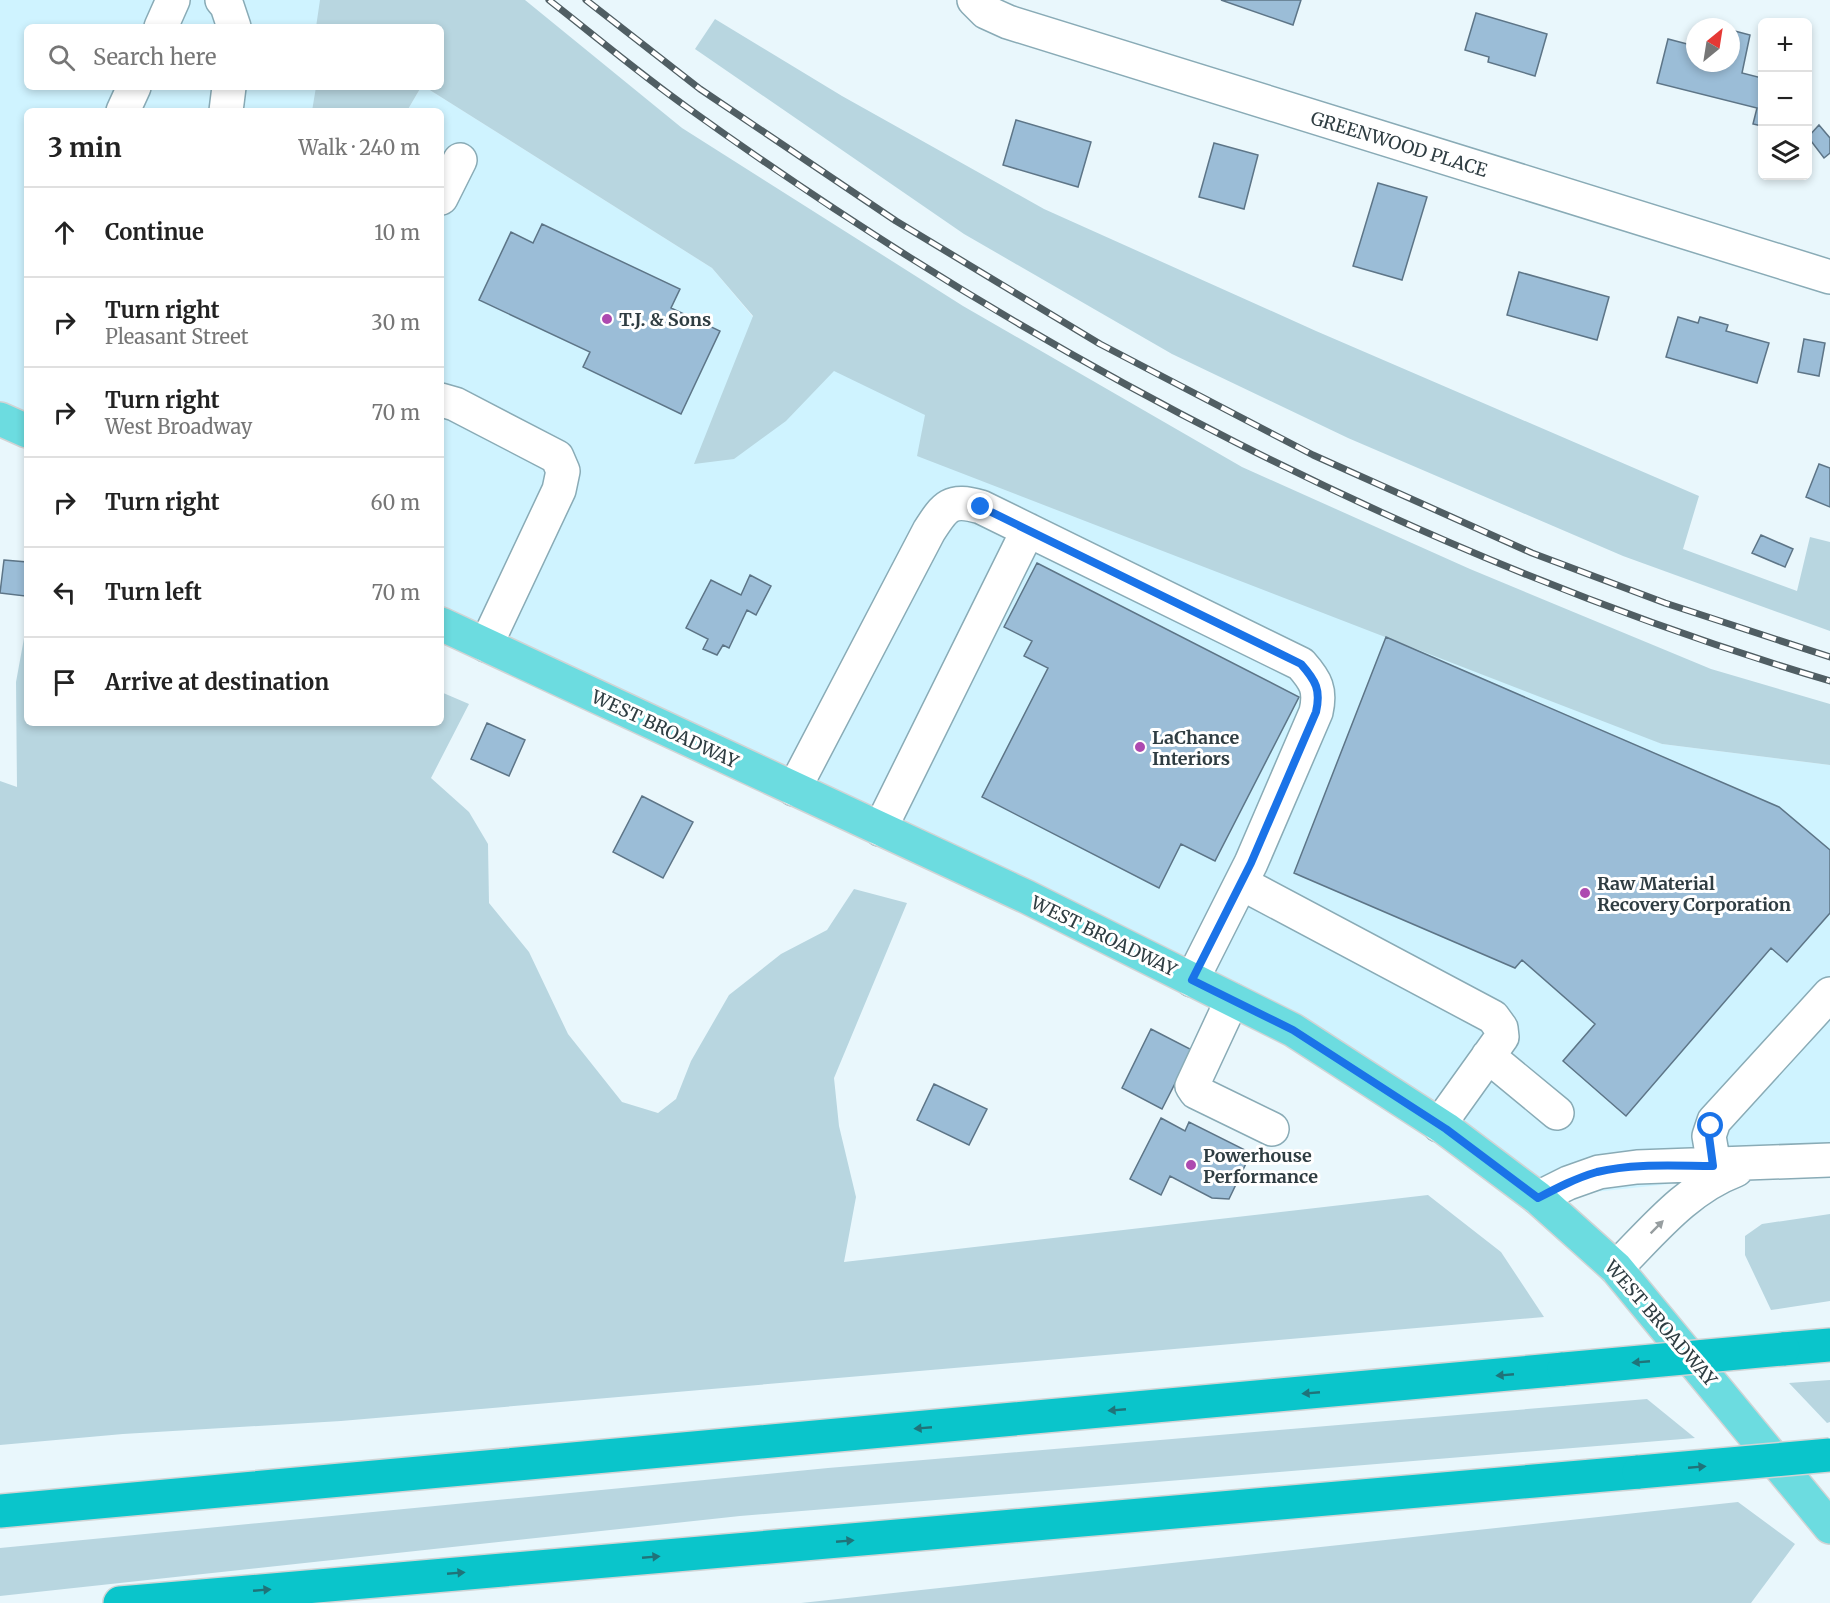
<!DOCTYPE html>
<meta charset="utf-8">
<style>
body{margin:0;font-family:Merriweather,serif;background:#f6f6f6;color:#222}
.controls{position:absolute;right:18px;top:18px;display:grid;overflow:hidden;border-radius:9px;box-shadow:0 3px 9px #0003}
.controls button{width:54px;height:54px;display:grid;place-items:center;padding:0;border:0;border-bottom:2px solid #e0e0e0;background:#fff;color:#222;font:30px sans-serif}
.compass{position:absolute;left:1686px;top:18px;width:54px;height:54px;border-radius:50%;background:#fff;box-shadow:0 3px 9px #0003;rotate:30deg}
.stop{position:absolute;width:18px;height:18px;margin:-14px;border:4px solid #1a73e8;border-radius:50%;background:#fff}
.stop.end{background:#1a73e8;border-color:#fff;box-shadow:0 2px 6px #0008}
.list{margin:0;padding:0;list-style:none}
h2{display:flex;justify-content:space-between;align-items:center;height:78px;margin:0;padding:0 24px;font-size:26px}
h2 small{font-size:20px;font-weight:400;color:#767676}
.list li{display:grid;grid-template-columns:39px 1fr auto;gap:18px;align-items:center;box-sizing:border-box;height:90px;padding:0 24px;border-top:2px solid #e0e0e0}
.list b{display:block;font-size:22px;white-space:nowrap}
.list p{margin:0;font-size:20px;white-space:nowrap;color:#767676}
.list em{font-size:20px;font-style:normal;color:#767676}
.icon{flex:none;width:33px;height:33px;fill:none;stroke:currentColor;stroke-width:2;stroke-linecap:round;stroke-linejoin:round}
.map{position:relative;flex:none;width:1830px;height:1603px;overflow:hidden}
.search{position:absolute;background:#fff;box-shadow:0 3px 9px #0003;left:24px;top:24px;width:420px;height:66px;display:flex;align-items:center;gap:15px;box-sizing:border-box;padding:0 21px;border-radius:9px;color:#767676;font-size:22px}
.panel{position:absolute;background:#fff;box-shadow:0 3px 9px #0003;left:24px;top:108px;width:420px;height:618px;border-radius:9px}
.map>svg:first-child{display:block}
</style>
<div class="map">
<svg width="1830" height="1603" viewBox="0 0 1830 1603">
<rect width="100%" height="100%" fill="#e9f7fc"/>
<path fill="#cff3ff" d="M 0,0 L 386,0 L 374,27 L 27,27 L 27,87 L 346,87 L 334,111 L 27,111 L 27,431 L 0,419 Z
M 421,87 L 425,87 L 712,268 L 753,317 L 1662,744 L 1830,765 L 1830,1167 L 1538,1198 L 1293,1030 L 441,624 L 441,111 L 407,111 Z"/>
<path fill="#b8d6e0" d="M 320,0 L 525,0 L 682,128 L 963,306 L 1242,467 L 1470,569 L 1711,669 L 1830,704 L 1830,765 L 1662,744 L 917,456 L 925,415 L 834,371 L 786,421 L 734,459 L 694,464 L 753,316 L 712,268 L 425,87 L 441,87 L 441,27 L 316,27 Z
M 715,19 L 842,96 L 1044,209 L 1316,331 L 1699,496 L 1683,549 L 1797,591 L 1810,537 L 1830,542 L 1830,631 L 1623,556 L 1348,438 L 1172,354 L 964,234 L 695,49 Z
M 316,87 L 421,87 L 407,111 L 312,111 Z
M 27,622 L 27,723 L 441,723 L 441,692 L 469,704 L 431,778 L 469,812 L 488,844 L 489,903 L 529,952 L 568,1034 L 622,1102 L 658,1113 L 676,1099 L 691,1061 L 729,995 L 781,954 L 827,930 L 854,889 L 907,903 L 834,1078 L 839,1126 L 856,1197 L 844,1262 L 1428,1195 L 1501,1252 L 1544,1317 L 341,1421 L 123,1434 L 0,1445 L 0,781 L 17,787 L 16,682 Z
M 1830,1214 L 1830,1301 L 1771,1310 L 1745,1255 L 1745,1236 L 1762,1224 Z
M 1830,1380 L 1830,1422 L 1827,1423 L 1789,1383 Z
M 1647,1399 L 1695,1438 L 740,1516 L 0,1596 L 0,1548 L 828,1468 Z
M 1738,1502 L 1795,1544 L 1751,1603 L 801,1603 Z"/>
<path fill="#9bbdd7" stroke="#5d7587" stroke-width="1.5" d="M 1221,0 L 1301,0 L 1293,25 Z
M 1476,13 L 1547,34 L 1535,76 L 1488,62 L 1489,57 L 1465,50 Z
M 1731,30 L 1750,35 L 1742,73 L 1762,78 L 1762,126 L 1753,124 L 1757,108 L 1657,83 L 1668,39 L 1695,46 L 1695,63 L 1731,63 Z
M 1016,120 L 1091,142 L 1078,187 L 1003,165 Z
M 1819,125 L 1830,138 L 1830,153 L 1824,158 L 1808,137 Z
M 1214,143 L 1258,155 L 1244,209 L 1199,197 Z
M 1378,183 L 1427,197 L 1402,280 L 1353,266 Z
M 542,224 L 680,289 L 671,308 L 720,331 L 681,414 L 583,367 L 590,352 L 479,300 L 511,232 L 533,243 Z
M 1519,272 L 1609,297 L 1597,340 L 1507,315 Z
M 1678,317 L 1698,323 L 1700,317 L 1728,325 L 1726,331 L 1769,343 L 1757,383 L 1666,357 Z
M 1804,339 L 1825,343 L 1819,376 L 1798,372 Z
M 1819,464 L 1830,468 L 1830,507 L 1806,497 Z
M 1761,535 L 1793,549 L 1785,567 L 1752,553 Z
M 4,560 L 27,562 L 25,596 L 0,593 Z
M 1037,563 L 1299,697 L 1215,861 L 1181,844 L 1159,888 L 982,797 L 1048,668 L 1024,656 L 1032,641 L 1004,627 Z
M 750,575 L 771,586 L 756,615 L 747,610 L 729,648 L 723,645 L 717,655 L 703,649 L 708,639 L 686,628 L 711,580 L 741,595 Z
M 1386,637 L 1779,807 L 1830,850 L 1830,913 L 1787,962 L 1771,948 L 1626,1116 L 1563,1061 L 1595,1024 L 1522,960 L 1515,968 L 1294,873 Z
M 487,723 L 525,740 L 509,776 L 471,759 Z
M 642,796 L 693,822 L 663,878 L 613,852 Z
M 1151,1029 L 1192,1050 L 1162,1109 L 1122,1088 Z
M 934,1084 L 987,1109 L 969,1145 L 917,1120 Z
M 1161,1118 L 1185,1131 L 1189,1122 L 1251,1153 L 1229,1199 L 1212,1198 L 1170,1176 L 1161,1195 L 1130,1179 Z"/>
<g fill="none" stroke-linecap="round" stroke-linejoin="round">
<g stroke="#89abb6" stroke-width="36">
<path id="minor" d="M 222,0 L 227,6 L 234,27
M 974,0 L 986,12 L 1008,22 L 1830,277
M 161,27 L 173,0
M 123,111 L 134,87
M 226,111 L 229,87
M 441,198 L 460,160
M 441,400 L 455,404 L 557,457 L 563,471 L 559,490 L 486,645
M 794,789 L 929,531 C 945,506 950,498 981,507 L 1301,664 C 1316,681 1321,690 1316,712 L 1251,863 L 1192,980
M 880,829 L 1028,530
M 1241,883 L 1493,1017 L 1501,1028 L 1502,1037 L 1439,1125
M 1232,1000 L 1192,1086 L 1196,1092 L 1272,1129
M 1488,1056 L 1557,1113
M 1716,1177 L 1709,1136 L 1714,1121 L 1830,994
M 1538,1198 L 1568,1183 L 1599,1172 L 1637,1167 L 1830,1160
M 1616,1268 C 1653,1231 1686,1189 1736,1170"/>
</g>
<g stroke="#d1d4d5" stroke-width="36">
<path id="major" d="M 0,419 L 27,431
M 441,624 L 1027,897 L 1293,1030 L 1446,1129 L 1538,1198 L 1616,1268 L 1830,1527"/>
</g>
<g stroke="#d1d4d5" stroke-width="36">
<path id="highway" d="M 1783,1349 L 1830,1345
M 0,1511 L 1564,1369
M 120,1603 L 1639,1472"/>
</g>
<use href="#minor" stroke="#fff" stroke-width="33"/>
<use href="#major" stroke="#6cdce0" stroke-width="33"/>
<use href="#highway" stroke="#0ac5cb" stroke-width="33"/>
<g stroke="#505e63" stroke-width="7">
<path id="rail" d="M 549,0 C 595,36 640,74 688,108 C 1034,357 1421,559 1830,681
M 586,0 L 700,89 L 896,221 L 1100,344 L 1313,455 L 1532,553 L 1665,603 L 1830,657"/>
</g>
<use href="#rail" stroke="#fff" stroke-width="4.5" stroke-dasharray="14" stroke-linecap="butt"/>
<g stroke="#d1d4d5" stroke-width="36" stroke-linecap="butt">
<path id="highway-bridge" d="M 1564,1369 L 1783,1349
M 1639,1472 L 1830,1455"/>
</g>
<use href="#highway-bridge" stroke="#0ac5cb" stroke-width="33"/>
</g>
<defs><path id="oneway-solid" d="M-6-.8H1V-3.2L6.5 0L1 3.2V.8H-6Z" transform="scale(1.5)"/></defs>
<use fill="#979ea0" href="#oneway-solid" transform="translate(1657 1227) rotate(-45)"/>
<g fill="#207379">
<use href="#oneway-solid" transform="translate(1641 1362) rotate(175)"/>
<use href="#oneway-solid" transform="translate(1505 1375) rotate(175)"/>
<use href="#oneway-solid" transform="translate(1311 1393) rotate(175)"/>
<use href="#oneway-solid" transform="translate(1117 1410) rotate(175)"/>
<use href="#oneway-solid" transform="translate(923 1428) rotate(175)"/>
<use href="#oneway-solid" transform="translate(1697 1467) rotate(-5)"/>
<use href="#oneway-solid" transform="translate(845 1541) rotate(-5)"/>
<use href="#oneway-solid" transform="translate(651 1557) rotate(-5)"/>
<use href="#oneway-solid" transform="translate(456 1573) rotate(-5)"/>
<use href="#oneway-solid" transform="translate(262 1590) rotate(-5)"/>
</g>
<g fill="none" stroke-linecap="round" stroke-linejoin="round">
<path stroke="#1a73e8" stroke-width="8" d="M 981,507 L 1301,664 C 1316,681 1321,690 1316,712 L 1251,863 L 1192,980 L 1293,1030 L 1446,1129 L 1538,1198 C 1557,1188 1576,1178 1597,1172 C 1634,1163 1676,1166 1713,1166 L 1709,1136 L 1711,1126"/>
</g>
<g fill="#ad4ab0" stroke="#fff" stroke-width="2">
<circle cx="607" cy="319" r="6"/>
<circle cx="1140" cy="747" r="6"/>
<circle cx="1585" cy="893" r="6"/>
<circle cx="1191" cy="1165" r="6"/>
</g>
<g text-anchor="middle" dominant-baseline="central" stroke-width="6" stroke-linejoin="round" paint-order="stroke">
<g font-size="18" fill="#2f3d42" stroke="#fff">
<text transform="translate(1399 144) rotate(17)">GREENWOOD PLACE</text>
<text transform="translate(665 729) rotate(25)">WEST BROADWAY</text>
<text transform="translate(1104 936) rotate(26)">WEST BROADWAY</text>
<text transform="translate(1661 1323) rotate(49)">WEST BROADWAY</text>
</g>
<g font-size="18" font-weight="bold" fill="#2f3d42" stroke="#fff" text-anchor="start">
<text x="619" y="319">T.J. &amp; Sons</text>
<text x="1152" y="737">LaChance<tspan x="1152" dy="21">Interiors</tspan></text>
<text x="1597" y="883">Raw Material<tspan x="1597" dy="21">Recovery Corporation</tspan></text>
<text x="1203" y="1155">Powerhouse<tspan x="1203" dy="21">Performance</tspan></text>
</g>
</g>
</svg>
<div class="controls">
<button>+</button>
<button>−</button>
<button><svg class="icon" aria-label="layers" viewBox="0 0 24 24"><path d="M12 4l9 5-9 5-9-5zM3 14l9 5 9-5"/></svg></button>
</div>
<svg class="compass" viewBox="-18 -18 36 36"><path d="M0-13l5 13h-10z" fill="#e53935"/><path d="M0 13l5-13h-10z" fill="#767676"/></svg>
<div class="stop" style="left:1711px;top:1126px"></div>
<div class="stop end" style="left:981px;top:507px"></div>
<div class="search"><svg class="icon" aria-label="search" viewBox="0 0 24 24"><circle cx="10" cy="10" r="6"/><path d="M15 15l6 6"/></svg>Search here</div>
<section class="panel">
<h2>3 min<small>Walk · 240 m</small></h2>
<ul class="list">
<li><svg class="icon" aria-label="ahead" viewBox="0 0 24 24"><path d="M12 20V5M6 11l6-6 6 6"/></svg><div><b>Continue</b></div><em>10 m</em></li>
<li><svg class="icon" aria-label="right" viewBox="0 0 24 24"><path d="M7 20v-9h11M14 6l5 5-5 5"/></svg><div><b>Turn right</b><p>Pleasant Street</p></div><em>30 m</em></li>
<li><svg class="icon" aria-label="right" viewBox="0 0 24 24"><path d="M7 20v-9h11M14 6l5 5-5 5"/></svg><div><b>Turn right</b><p>West Broadway</p></div><em>70 m</em></li>
<li><svg class="icon" aria-label="right" viewBox="0 0 24 24"><path d="M7 20v-9h11M14 6l5 5-5 5"/></svg><div><b>Turn right</b></div><em>60 m</em></li>
<li><svg class="icon" aria-label="left" viewBox="0 0 24 24"><path d="M17 20v-9H6M10 6l-5 5 5 5"/></svg><div><b>Turn left</b></div><em>70 m</em></li>
<li><svg class="icon" aria-label="arrive" viewBox="0 0 24 24"><path d="M6 21V4h12l-3 4 3 4H6"/></svg><div><b>Arrive at destination</b></div></li>
</ul>
</section>
</div>
